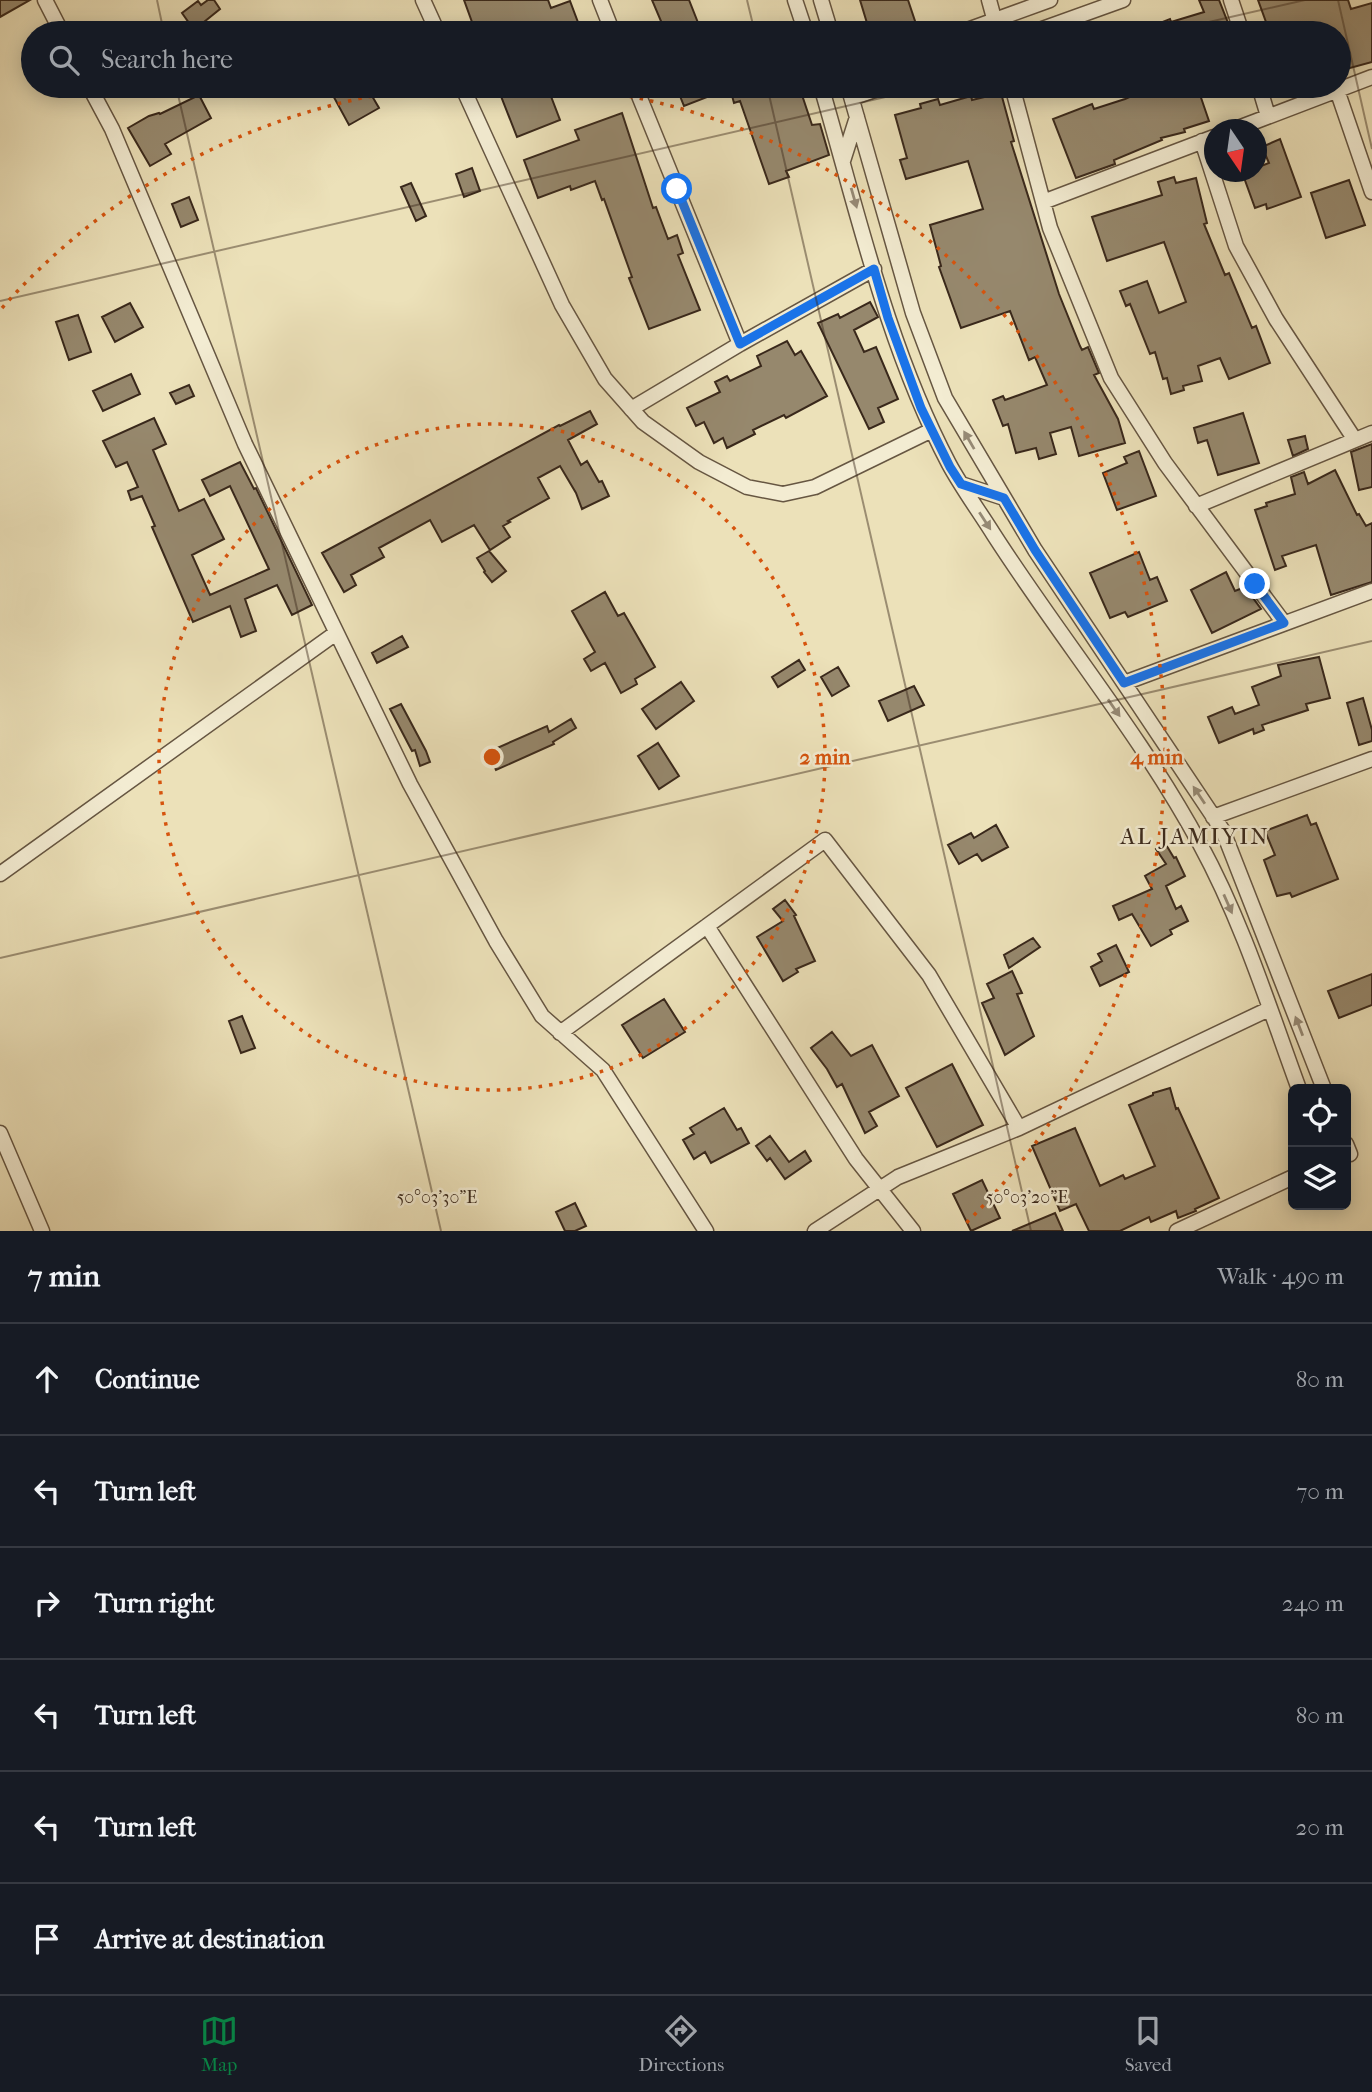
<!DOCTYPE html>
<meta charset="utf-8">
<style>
body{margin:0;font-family:"IM FELL French Canon",serif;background:#20242c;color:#f1f3f6}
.controls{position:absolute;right:21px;bottom:21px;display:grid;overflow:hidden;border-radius:10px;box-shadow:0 4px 18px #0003}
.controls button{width:63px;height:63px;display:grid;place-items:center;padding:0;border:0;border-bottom:2px solid #363941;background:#171b24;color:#f1f3f6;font:35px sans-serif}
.compass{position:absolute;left:1204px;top:119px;width:63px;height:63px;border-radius:50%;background:#171b24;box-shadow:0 4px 18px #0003;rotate:167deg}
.stop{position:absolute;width:21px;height:21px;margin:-16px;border:5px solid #1a73e8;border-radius:50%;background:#fff}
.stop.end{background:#1a73e8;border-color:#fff;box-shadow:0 2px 7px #0008}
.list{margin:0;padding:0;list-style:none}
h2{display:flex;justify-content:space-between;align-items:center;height:91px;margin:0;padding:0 28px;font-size:30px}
h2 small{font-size:23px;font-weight:400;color:#9ea1a6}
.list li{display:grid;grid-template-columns:46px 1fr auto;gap:21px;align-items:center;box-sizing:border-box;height:112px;padding:0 28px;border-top:2px solid #363941}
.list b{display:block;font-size:26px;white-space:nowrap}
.list em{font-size:23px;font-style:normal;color:#9ea1a6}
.icon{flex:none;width:38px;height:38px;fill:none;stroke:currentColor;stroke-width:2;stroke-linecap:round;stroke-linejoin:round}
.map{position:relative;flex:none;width:1372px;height:1231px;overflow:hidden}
.search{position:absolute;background:#171b24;box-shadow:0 4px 18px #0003;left:21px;right:21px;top:21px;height:77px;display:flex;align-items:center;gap:18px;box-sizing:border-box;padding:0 24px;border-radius:38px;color:#9ea1a6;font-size:26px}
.sheet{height:763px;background:#171b24}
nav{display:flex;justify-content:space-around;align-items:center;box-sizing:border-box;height:98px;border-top:2px solid #363941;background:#171b24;font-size:19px;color:#9ea1a6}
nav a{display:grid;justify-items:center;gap:4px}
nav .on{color:#0b8043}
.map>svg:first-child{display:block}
</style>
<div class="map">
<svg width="1372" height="1231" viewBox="0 0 1372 1231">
<rect width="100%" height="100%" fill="#ece1b9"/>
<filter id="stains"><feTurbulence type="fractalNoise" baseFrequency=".00286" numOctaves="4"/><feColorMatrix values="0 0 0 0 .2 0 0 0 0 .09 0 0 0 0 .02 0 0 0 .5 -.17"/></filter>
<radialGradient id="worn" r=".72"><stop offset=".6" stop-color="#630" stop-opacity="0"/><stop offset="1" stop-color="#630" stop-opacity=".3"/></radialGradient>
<path fill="#96886d" stroke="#39281b" stroke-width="2" d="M 0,0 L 30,0 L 0,17 Z
M 208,0 L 214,0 L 220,9 L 194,30 L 182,13 L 198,1 L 201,5 Z
M 464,0 L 548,0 L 551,8 L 570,1 L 582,33 L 476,33 Z
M 652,0 L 689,0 L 702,33 L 666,33 Z
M 860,0 L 908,0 L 919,33 L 870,33 Z
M 1199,0 L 1219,0 L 1232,33 L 1143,33 L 1142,30 L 1170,19 L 1171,22 L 1204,12 Z
M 1258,0 L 1348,0 L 1351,9 L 1372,3 L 1372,62 L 1339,71 L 1339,33 L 1270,33 Z
M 338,86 L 392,86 L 372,96 L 379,108 L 349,125 L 330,90 Z
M 497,86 L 547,86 L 560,120 L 517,137 Z
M 676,86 L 746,86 L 747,88 L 757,86 L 795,86 L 799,96 L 802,95 L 812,125 L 820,124 L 829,155 L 786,171 L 789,177 L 769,184 L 740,101 L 734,103 L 730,88 L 684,106 Z
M 1154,86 L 1197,86 L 1209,121 L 1184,129 L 1185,132 L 1161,138 L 1162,140 L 1114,160 L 1115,164 L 1076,178 L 1053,119 L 1092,104 L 1094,109 L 1125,99 Z
M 1001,93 L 1014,141 L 1011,142 L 1059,294 L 1080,346 L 1082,350 L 1088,347 L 1099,373 L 1094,375 L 1118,419 L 1125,443 L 1079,456 L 1071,427 L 1050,433 L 1056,454 L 1039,459 L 1036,448 L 1016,453 L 1008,424 L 1003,426 L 993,400 L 1003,396 L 1005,400 L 1047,385 L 1035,357 L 1029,360 L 1010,311 L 961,328 L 939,267 L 941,266 L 930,225 L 983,209 L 968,161 L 906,179 L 900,160 L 907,158 L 895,115 L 921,108 L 920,104 L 938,99 L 940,105 L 971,96 L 972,100 Z
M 199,95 L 211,118 L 165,144 L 171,154 L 150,166 L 128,128 L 149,116 L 159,113 L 160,114 Z
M 622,113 L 653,208 L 656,207 L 668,239 L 677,235 L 683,253 L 678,255 L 700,310 L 649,329 L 629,278 L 632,277 L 604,199 L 602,200 L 595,181 L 571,190 L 570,186 L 538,198 L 524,160 L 579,140 L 575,130 Z
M 1280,139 L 1301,197 L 1267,209 L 1266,204 L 1255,208 L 1242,172 L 1256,172 L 1256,168 L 1269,163 L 1262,147 Z
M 472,168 L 480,191 L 464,197 L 456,174 Z
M 1174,177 L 1176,183 L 1196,178 L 1207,223 L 1204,224 L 1225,275 L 1229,273 L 1252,328 L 1256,326 L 1270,363 L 1229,379 L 1220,358 L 1198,366 L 1202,381 L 1183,386 L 1184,390 L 1171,394 L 1167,378 L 1163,379 L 1155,352 L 1150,354 L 1130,304 L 1126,306 L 1120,291 L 1147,281 L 1159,313 L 1186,302 L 1164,242 L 1107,261 L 1092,217 L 1162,195 L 1158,182 Z
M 1349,180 L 1365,225 L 1326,238 L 1311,193 Z
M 411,183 L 426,216 L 416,221 L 401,187 Z
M 189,197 L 198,220 L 181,227 L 172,204 Z
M 870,302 L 878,317 L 854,330 L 864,352 L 876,347 L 898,399 L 878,408 L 884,422 L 869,429 L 818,323 L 838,314 L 840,318 Z
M 130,303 L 143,327 L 115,342 L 102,317 Z
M 78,315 L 91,352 L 69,360 L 56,322 Z
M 787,341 L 795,355 L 801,351 L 827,396 L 786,418 L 784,415 L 753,430 L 755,434 L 727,448 L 723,438 L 714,443 L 704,422 L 696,426 L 687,408 L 720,392 L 715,382 L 727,376 L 730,381 L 761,366 L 757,356 Z
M 131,374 L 140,394 L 103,411 L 93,391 Z
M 189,385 L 194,396 L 176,404 L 170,393 Z
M 590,411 L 597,424 L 568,440 L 581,465 L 587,461 L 599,482 L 602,481 L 609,496 L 582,509 L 576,493 L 560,466 L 538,478 L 549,498 L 508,521 L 510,522 L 503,526 L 510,537 L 490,550 L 474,525 L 442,542 L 430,520 L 379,548 L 384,557 L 351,575 L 356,585 L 344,592 L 322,553 L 559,425 L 560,426 Z
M 1243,413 L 1259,463 L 1218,475 L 1207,440 L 1198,443 L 1194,428 Z
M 154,418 L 166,444 L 153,450 L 179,511 L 204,499 L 224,539 L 192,555 L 210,595 L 269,569 L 230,486 L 210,496 L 202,480 L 240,462 L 254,489 L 256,488 L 312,605 L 292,615 L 277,585 L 245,599 L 256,631 L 241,637 L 230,606 L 193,622 L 152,527 L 155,526 L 142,496 L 131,500 L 128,491 L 138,487 L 127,462 L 116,467 L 103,441 Z
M 1305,436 L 1308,449 L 1293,456 L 1288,440 Z
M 1372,444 L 1372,487 L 1359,490 L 1351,452 Z
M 1139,451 L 1156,496 L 1117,510 L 1103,473 L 1127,463 L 1124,457 Z
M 1335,470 L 1357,515 L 1359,514 L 1366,526 L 1372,523 L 1372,582 L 1331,595 L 1316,545 L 1282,556 L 1286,566 L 1275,570 L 1255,510 L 1267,506 L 1266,503 L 1295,494 L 1291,477 L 1304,472 L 1308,484 Z
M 489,551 L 506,571 L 492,582 L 484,572 L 485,571 L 477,558 Z
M 1139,552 L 1150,580 L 1157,577 L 1167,601 L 1128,617 L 1125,612 L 1110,618 L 1090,573 Z
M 1226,572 L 1235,591 L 1245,587 L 1261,609 L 1212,633 L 1191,590 Z
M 605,592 L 618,616 L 624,613 L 655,667 L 635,679 L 637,684 L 621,693 L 605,663 L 591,671 L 584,659 L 595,652 L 572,611 Z
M 402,636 L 408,647 L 377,663 L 372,653 Z
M 1319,657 L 1330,698 L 1306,704 L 1308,710 L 1262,725 L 1264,730 L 1254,734 L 1253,729 L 1219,743 L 1208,717 L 1232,707 L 1235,714 L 1259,705 L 1252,687 L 1281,676 L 1278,665 Z
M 799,660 L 805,670 L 778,687 L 772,677 Z
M 838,667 L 849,686 L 832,696 L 821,677 Z
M 681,682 L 694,701 L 656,729 L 642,709 Z
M 914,686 L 924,705 L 888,721 L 879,701 Z
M 1363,698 L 1372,730 L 1372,741 L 1359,745 L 1347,703 Z
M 401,704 L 426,751 L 430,762 L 420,766 L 415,750 L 412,751 L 390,709 Z
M 571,719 L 576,728 L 553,742 L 554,744 L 496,770 L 488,752 L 547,726 L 549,732 Z
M 658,743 L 679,776 L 659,789 L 638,756 Z
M 1307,815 L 1311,825 L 1316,823 L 1338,879 L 1292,897 L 1290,893 L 1277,896 L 1264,860 L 1275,855 L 1265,831 Z
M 996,825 L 1008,847 L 982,861 L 977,854 L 959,864 L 948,845 L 971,833 L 974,838 Z
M 1165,843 L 1174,858 L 1176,857 L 1185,876 L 1166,886 L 1176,909 L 1181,906 L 1188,921 L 1170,930 L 1172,934 L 1151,946 L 1132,914 L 1119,920 L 1113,906 L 1152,889 L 1145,876 L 1166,864 L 1156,849 Z
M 785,900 L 796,915 L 794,916 L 815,961 L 796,969 L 798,972 L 783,981 L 757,937 L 783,921 L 773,909 Z
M 1033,938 L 1040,947 L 1009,968 L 1004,955 Z
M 1116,945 L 1129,972 L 1100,986 L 1091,967 L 1102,961 L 1098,954 Z
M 1012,971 L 1022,993 L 1017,994 L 1034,1036 L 1005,1055 L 982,1003 L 994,998 L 987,984 Z
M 1372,974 L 1372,1005 L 1339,1018 L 1328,991 Z
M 664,999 L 685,1032 L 643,1058 L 622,1025 Z
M 242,1016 L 255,1048 L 241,1053 L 229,1021 Z
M 832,1032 L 851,1056 L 872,1045 L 899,1096 L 869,1112 L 877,1126 L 865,1133 L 842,1084 L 837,1087 L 827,1069 L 811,1048 Z
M 952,1064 L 983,1125 L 937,1147 L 906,1088 Z
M 1170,1088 L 1176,1109 L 1178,1108 L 1219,1198 L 1195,1209 L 1196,1211 L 1178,1218 L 1176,1211 L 1151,1222 L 1149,1217 L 1120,1231 L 1089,1231 L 1076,1204 L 1060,1211 L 1032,1146 L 1075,1128 L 1100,1186 L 1123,1175 L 1125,1179 L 1155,1166 L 1129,1105 L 1153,1095 L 1153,1093 Z
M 724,1108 L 737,1130 L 741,1128 L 749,1143 L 711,1163 L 705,1152 L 694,1159 L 683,1140 L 694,1134 L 690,1128 Z
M 770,1136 L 789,1162 L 805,1151 L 811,1161 L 785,1179 L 770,1158 L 767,1161 L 756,1146 Z
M 982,1180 L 1000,1218 L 971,1231 L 953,1194 Z
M 575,1203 L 586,1226 L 575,1231 L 565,1231 L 556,1212 Z
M 1055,1213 L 1063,1231 L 1012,1231 Z"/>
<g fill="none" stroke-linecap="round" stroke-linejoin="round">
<g stroke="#665642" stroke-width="17">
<path id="minor" d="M 45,0 L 62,33
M 423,0 L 438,33
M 600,0 L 613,33
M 795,0 L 806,33
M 821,0 L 831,33
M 989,0 L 998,33
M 1231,0 L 1242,33
M 959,33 L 1050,0
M 1031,33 L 1123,0
M 89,86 L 112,129 L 245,444 L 410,784 L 496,941 L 542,1016 L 603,1070 L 706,1231
M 462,86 L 562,305 L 605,379 L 643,422 L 699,462 L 747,487 L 783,494 L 815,487 L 932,430
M 635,86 L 740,344
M 821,86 C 858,213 887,346 949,464 C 962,488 979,511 994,535 C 1061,639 1141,735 1200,844 C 1242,921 1269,1007 1299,1089
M 848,86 L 913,313 L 945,398 L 1035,550 L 1223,831 L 1324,1089
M 1012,86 L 1050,228 L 1111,378 L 1165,463 L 1284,623
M 1259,86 L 1268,116
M 1337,90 L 1372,192
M 852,98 L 886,86
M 1233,130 L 1372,77
M 1202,141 L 1236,246 L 1276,319 L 1355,440
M 843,161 L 857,117
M 1043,202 L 1214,137
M 631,409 L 740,344 L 874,269
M 961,484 L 1004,498
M 1196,506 L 1372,433
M 1124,683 L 1372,591
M 1213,817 L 1372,759
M 0,874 L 336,633
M 707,926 L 856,1159 L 913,1231
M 560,1033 L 825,840 L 929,975 L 1019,1128
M 0,1133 L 42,1231
M 1346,1144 L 1350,1154 L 1346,1155
M 815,1231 L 898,1177 L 1019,1128 L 1269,1009
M 1177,1231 L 1293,1177"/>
</g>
<use href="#minor" stroke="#f3ecd2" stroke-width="14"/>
</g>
<defs><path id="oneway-solid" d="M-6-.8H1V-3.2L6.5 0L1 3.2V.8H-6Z" transform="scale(1.75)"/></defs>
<g fill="#968a76">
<use href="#oneway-solid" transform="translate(854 198) rotate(74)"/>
<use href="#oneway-solid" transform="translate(969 440) rotate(-120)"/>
<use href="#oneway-solid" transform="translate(985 521) rotate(57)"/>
<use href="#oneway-solid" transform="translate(1114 708) rotate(55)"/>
<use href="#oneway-solid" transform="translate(1199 795) rotate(-124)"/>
<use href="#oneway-solid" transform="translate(1228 904) rotate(66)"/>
<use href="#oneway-solid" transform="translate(1299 1026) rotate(-111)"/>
</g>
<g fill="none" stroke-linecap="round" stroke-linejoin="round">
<path stroke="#1a73e8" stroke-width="9" d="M 677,189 L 740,344 L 874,269 L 888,318 L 921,408 L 950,467 L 961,484 L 1004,498 L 1035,550 L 1124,683 L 1284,623 L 1255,584"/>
</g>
<path fill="none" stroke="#39281b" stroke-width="2" stroke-opacity="0.45" d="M 157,0 L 164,33M 747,0 L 755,33M 1338,0 L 1372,149M 1161,33 L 1305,0M 176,86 L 441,1231M 767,86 L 1031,1231M 0,301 L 933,86M 0,958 L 1372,641"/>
<g fill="none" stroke="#d6540e" stroke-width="3.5" stroke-dasharray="3.5 7">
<circle cx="492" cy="757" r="333"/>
<path d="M2 308A665 665 0 1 1 962 1227"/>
</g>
<g text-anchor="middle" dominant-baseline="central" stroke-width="5" stroke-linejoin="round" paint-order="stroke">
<g font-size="23" letter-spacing="2" fill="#39281b" stroke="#f3ecd2">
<text x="1195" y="836">AL JAMIYIN</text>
</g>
</g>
<g font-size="18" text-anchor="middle" fill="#39281b" stroke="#f3ecd2" stroke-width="5" stroke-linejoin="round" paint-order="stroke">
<text x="437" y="1203">50°03'30"E</text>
<text x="1027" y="1203">50°03'20"E</text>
</g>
<circle cx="492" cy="757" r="10" fill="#d6540e" stroke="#f3ecd2" stroke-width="3.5"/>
<g font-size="21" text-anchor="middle" font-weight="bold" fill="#d6540e" stroke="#f3ecd2" stroke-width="5" stroke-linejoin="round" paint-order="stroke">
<text x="825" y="764">2 min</text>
<text x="1157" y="764">4 min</text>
</g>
<rect width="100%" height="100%" filter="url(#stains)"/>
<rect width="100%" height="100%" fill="url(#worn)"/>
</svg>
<div class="controls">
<button><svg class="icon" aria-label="locate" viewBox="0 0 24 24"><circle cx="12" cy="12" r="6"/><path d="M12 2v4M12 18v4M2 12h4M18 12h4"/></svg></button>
<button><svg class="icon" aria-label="layers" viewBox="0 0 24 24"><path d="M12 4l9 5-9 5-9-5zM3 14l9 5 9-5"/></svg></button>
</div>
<svg class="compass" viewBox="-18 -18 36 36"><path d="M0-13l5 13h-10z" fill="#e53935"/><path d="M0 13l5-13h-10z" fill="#9ea1a6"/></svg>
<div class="stop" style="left:677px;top:189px"></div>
<div class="stop end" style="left:1255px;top:584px"></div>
<div class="search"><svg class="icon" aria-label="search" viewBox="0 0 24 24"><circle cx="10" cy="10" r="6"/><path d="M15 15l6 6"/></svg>Search here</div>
</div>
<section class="sheet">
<h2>7 min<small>Walk · 490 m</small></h2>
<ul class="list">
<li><svg class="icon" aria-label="ahead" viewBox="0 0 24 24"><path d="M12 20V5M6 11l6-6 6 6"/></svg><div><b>Continue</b></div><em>80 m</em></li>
<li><svg class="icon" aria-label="left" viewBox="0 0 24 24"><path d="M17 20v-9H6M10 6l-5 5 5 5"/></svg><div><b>Turn left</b></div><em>70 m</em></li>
<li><svg class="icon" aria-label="right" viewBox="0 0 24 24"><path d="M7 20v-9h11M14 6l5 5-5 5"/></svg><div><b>Turn right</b></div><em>240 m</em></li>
<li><svg class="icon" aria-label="left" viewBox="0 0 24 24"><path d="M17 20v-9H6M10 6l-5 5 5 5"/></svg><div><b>Turn left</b></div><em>80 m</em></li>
<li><svg class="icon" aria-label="left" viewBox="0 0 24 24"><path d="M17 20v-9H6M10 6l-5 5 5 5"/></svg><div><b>Turn left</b></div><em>20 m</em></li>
<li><svg class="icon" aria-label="arrive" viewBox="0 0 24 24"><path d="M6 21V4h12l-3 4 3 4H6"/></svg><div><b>Arrive at destination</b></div></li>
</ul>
</section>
<nav>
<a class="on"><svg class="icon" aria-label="map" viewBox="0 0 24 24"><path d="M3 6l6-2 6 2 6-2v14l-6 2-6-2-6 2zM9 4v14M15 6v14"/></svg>Map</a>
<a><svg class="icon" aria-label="directions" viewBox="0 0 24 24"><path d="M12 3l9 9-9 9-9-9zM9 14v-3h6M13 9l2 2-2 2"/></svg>Directions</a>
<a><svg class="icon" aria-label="saved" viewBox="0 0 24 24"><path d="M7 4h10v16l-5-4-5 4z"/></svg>Saved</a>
</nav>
